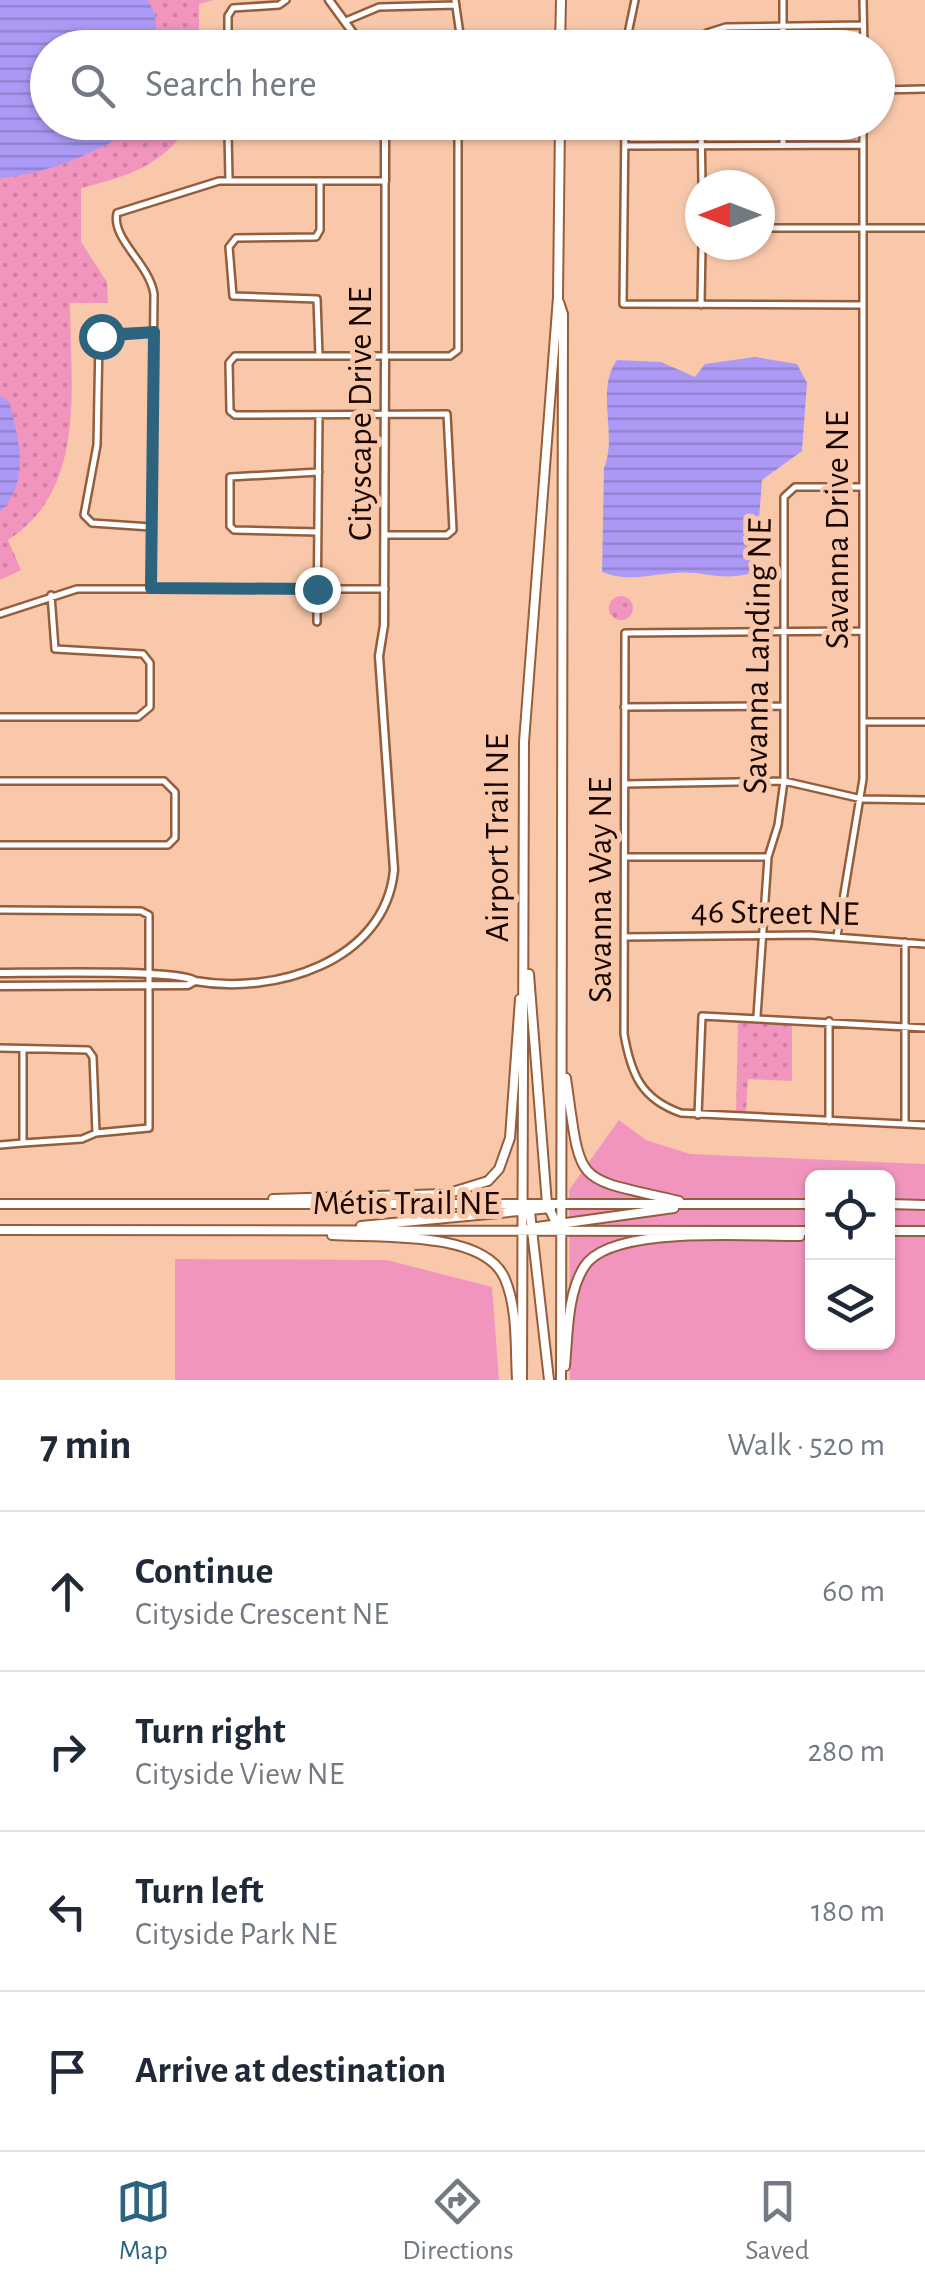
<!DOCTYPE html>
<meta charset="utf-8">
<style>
body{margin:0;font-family:"Alegreya Sans",sans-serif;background:#f2f2f3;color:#1f2937}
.controls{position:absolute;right:30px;bottom:30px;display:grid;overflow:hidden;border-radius:15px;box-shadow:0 2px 8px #0004}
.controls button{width:90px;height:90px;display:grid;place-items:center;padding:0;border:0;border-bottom:2px solid #e0e1e3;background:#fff;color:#1f2937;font:50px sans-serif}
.compass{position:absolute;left:685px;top:170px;width:90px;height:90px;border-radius:50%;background:#fff;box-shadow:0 2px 8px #0004;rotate:270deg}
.stop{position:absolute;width:30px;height:30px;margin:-22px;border:8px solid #2c637e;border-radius:50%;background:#fff}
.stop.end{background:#2c637e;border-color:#fff;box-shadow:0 2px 10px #0008}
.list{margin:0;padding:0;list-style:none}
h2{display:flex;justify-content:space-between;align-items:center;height:130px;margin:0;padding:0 40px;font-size:42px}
h2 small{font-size:32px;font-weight:400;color:#747a83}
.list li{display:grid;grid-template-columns:65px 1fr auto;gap:30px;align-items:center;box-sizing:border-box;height:160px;padding:0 40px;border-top:2px solid #e0e1e3}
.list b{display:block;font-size:38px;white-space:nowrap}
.list p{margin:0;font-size:32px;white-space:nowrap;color:#747a83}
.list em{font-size:32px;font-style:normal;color:#747a83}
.icon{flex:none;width:55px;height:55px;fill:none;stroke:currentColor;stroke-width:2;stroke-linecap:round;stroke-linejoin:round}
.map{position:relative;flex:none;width:925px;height:1380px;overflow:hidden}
.search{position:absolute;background:#fff;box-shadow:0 2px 8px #0004;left:30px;right:30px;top:30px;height:110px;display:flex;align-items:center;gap:25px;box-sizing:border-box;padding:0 35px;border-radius:55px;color:#747a83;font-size:38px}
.sheet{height:770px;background:#fff}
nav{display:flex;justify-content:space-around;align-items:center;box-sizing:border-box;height:140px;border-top:2px solid #e0e1e3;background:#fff;font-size:28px;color:#747a83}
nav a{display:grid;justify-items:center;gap:5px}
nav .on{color:#2c637e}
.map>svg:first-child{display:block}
</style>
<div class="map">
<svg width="925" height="1380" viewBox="0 0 925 1380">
<defs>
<pattern id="park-dots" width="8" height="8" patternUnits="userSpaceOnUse" patternTransform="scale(2.5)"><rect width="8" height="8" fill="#f295be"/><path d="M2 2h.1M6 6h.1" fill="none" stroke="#cf7fa2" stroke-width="1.8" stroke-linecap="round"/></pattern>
<pattern id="water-rules" width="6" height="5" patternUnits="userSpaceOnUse" patternTransform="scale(2.5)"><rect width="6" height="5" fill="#ac99f5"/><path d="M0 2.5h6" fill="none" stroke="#9382d0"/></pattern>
</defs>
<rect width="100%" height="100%" fill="#f9c8ab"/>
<path fill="#f295be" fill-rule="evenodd" d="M 619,1120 L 646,1140 L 690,1154 L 925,1164 L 925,1380 L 570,1380 L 569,1190 ZM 812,1178 L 888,1178 L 888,1342 L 812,1342 Z
M 175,1259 L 387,1260 L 492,1287 L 499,1380 L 175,1380 Z"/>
<path fill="url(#park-dots)" d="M 0,0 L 213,0 L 199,4 L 199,47 L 48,48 L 48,122 L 189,123 C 166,165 126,177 81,188 L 81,242 L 107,282 L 108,303 L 70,303 C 70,384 88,489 8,540 L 21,570 L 0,580 Z
M 788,32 L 856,32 L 856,47 L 788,47 Z
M 788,123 L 856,123 L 856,140 L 788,141 Z
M609 608a12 12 0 1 1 24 0a12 12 0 1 1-24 0Z
M 738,1022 L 792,1024 L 792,1081 L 748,1079 L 746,1112 L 736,1112 Z"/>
<path fill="url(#water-rules)" d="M 0,0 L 148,0 L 155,14 L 158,47 L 48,48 L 48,122 L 142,123 C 100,152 51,173 0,178 Z
M 755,357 L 797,364 L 807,383 L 802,451 L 762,480 L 755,572 C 718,583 707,570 674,573 C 647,575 628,582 602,572 L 604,468 C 618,435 595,390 617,360 L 661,362 L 695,377 L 705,364 Z
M 0,396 L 10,403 C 19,445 31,478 0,512 Z"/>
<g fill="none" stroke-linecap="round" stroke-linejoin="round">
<g stroke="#945e3c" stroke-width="10">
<path id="minor" d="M 455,0 L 462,48
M 783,0 L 783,48
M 863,0 L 864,48
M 348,20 L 379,7 L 456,5
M 228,48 L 228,16 L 233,8 L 279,5 L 286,0
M 625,48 L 635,0
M 701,48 L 707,33 L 726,27 L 863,25
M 878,90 L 925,89
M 275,122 L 335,122
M 368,122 L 450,123 L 458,128 L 458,350 L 450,356 L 235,356 L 229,363 L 230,411 L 235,415 L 447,414 L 453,530 L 447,535 L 385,535
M 625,122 L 623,304 L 862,305
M 701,122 L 702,185
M 783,122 L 783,144
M 626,146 L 863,145
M 229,180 L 228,133 L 237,122
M 760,228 L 925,228
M 701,305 L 702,245
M 319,356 L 317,299 L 233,296 L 229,247 L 236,238 L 316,237 L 320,230 L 320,181
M 151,527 L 92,523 L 84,515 L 97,445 L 99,339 L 109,333 L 154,332
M 318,532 L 234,530 L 230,526 L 230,477 L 319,472
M 151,588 L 154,294 C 149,263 111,239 117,213 L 219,181 L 385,181 L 385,356
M 0,614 L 77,589 L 385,589
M 317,622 L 319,415
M 862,631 L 625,633 L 624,1034 C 631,1074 641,1099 681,1113 L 925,1125
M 624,707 L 784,706
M 0,717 L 138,717 L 150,707 L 150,663 L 143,654 L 55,649 L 51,595
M 863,722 L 925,722
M 0,781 L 164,781 L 175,792 L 175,838 L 168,845 L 0,845
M 625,784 L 784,781 L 862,799 L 925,800
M 626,857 L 768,857
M 0,910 L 141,911 L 149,915 L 149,1128 L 96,1133 L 93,1057 L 88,1050 L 0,1048
M 837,936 L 863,779 L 863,122
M 625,937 L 810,935 L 925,944
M 757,1016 L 768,857 L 778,825 L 784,781 L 784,497 L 795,487 L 862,487
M 829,1021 L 829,1121
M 23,1049 L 23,1143 L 82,1139 L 96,1133
M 698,1115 L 702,1016 L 925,1028
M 905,1124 L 905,942
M 0,1145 L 23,1143"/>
</g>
<g stroke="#945e3c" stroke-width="11">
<path id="tertiary" d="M 329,0 L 364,48
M 385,122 L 385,181
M 0,973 C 30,973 179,969 195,981 L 188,985 L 0,986
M 195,981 C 273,995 385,963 394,870 L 379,656 L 384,625 L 385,356"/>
</g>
<g stroke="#945e3c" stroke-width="12">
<path id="primary" d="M 560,48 L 561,0
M 559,302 L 563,314 L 561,1380
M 529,974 L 547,1204 L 560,1231
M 566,1078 C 582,1189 572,1176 679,1201
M 273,1199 L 446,1194 L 488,1181 L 499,1169 L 510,1138 L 520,999
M 0,1204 L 812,1204
M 888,1204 L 925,1205
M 530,1212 L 549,1380
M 361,1226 L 551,1208
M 530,1228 L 674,1208
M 0,1230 L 812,1231
M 888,1231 L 925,1231
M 332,1235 C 378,1238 485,1230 505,1279 C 518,1310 515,1348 517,1380
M 565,1366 C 568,1335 567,1294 584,1267 C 610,1224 752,1237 800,1236
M 522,1380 L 524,742 L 558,297 L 560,122"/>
</g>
<use href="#minor" stroke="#fff" stroke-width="5"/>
<use href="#tertiary" stroke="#fff" stroke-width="6"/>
<use href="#primary" stroke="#fff" stroke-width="8"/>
</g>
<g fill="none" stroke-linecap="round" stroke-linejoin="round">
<path stroke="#2c637e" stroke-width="12" d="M 101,336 L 154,332 L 151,588 L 317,589"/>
</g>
<g text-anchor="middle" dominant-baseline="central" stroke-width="10" stroke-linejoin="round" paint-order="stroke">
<g font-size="35" fill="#1a0600" stroke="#f9c8ab">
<text transform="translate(360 414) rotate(-90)">Cityscape Drive NE</text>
<text transform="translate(837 530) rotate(-90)">Savanna Drive NE</text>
<text transform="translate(758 656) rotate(-89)">Savanna Landing NE</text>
<text transform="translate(497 838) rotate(-90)">Airport Trail NE</text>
<text transform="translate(600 890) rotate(-90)">Savanna Way NE</text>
<text transform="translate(775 913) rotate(1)">46 Street NE</text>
<text x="406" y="1203">Métis Trail NE</text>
</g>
</g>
</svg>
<div class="controls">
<button><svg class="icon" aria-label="locate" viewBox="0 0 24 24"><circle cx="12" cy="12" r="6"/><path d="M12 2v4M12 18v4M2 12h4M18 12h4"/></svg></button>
<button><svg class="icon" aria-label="layers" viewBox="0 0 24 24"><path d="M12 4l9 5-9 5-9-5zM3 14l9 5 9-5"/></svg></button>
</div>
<svg class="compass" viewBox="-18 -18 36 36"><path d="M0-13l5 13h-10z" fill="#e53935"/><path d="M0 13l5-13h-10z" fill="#747a83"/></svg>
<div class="stop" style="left:101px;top:336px"></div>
<div class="stop end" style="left:317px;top:589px"></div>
<div class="search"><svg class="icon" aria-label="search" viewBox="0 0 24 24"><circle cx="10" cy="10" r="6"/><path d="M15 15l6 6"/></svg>Search here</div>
</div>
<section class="sheet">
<h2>7 min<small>Walk · 520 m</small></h2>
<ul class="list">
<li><svg class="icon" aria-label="ahead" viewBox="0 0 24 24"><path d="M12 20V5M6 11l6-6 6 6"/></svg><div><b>Continue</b><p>Cityside Crescent NE</p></div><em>60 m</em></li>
<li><svg class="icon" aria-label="right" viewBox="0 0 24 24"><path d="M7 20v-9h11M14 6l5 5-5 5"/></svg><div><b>Turn right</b><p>Cityside View NE</p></div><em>280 m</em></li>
<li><svg class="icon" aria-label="left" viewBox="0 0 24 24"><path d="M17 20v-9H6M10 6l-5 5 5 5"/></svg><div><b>Turn left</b><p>Cityside Park NE</p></div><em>180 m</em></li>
<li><svg class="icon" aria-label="arrive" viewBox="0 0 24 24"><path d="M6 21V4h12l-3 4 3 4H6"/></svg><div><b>Arrive at destination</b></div></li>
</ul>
</section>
<nav>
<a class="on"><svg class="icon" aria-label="map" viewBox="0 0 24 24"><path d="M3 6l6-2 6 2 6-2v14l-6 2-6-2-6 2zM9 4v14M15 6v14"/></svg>Map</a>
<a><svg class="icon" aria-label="directions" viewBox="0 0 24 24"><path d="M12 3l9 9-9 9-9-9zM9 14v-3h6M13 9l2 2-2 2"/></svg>Directions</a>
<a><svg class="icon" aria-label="saved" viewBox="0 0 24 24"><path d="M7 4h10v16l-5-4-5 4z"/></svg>Saved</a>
</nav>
